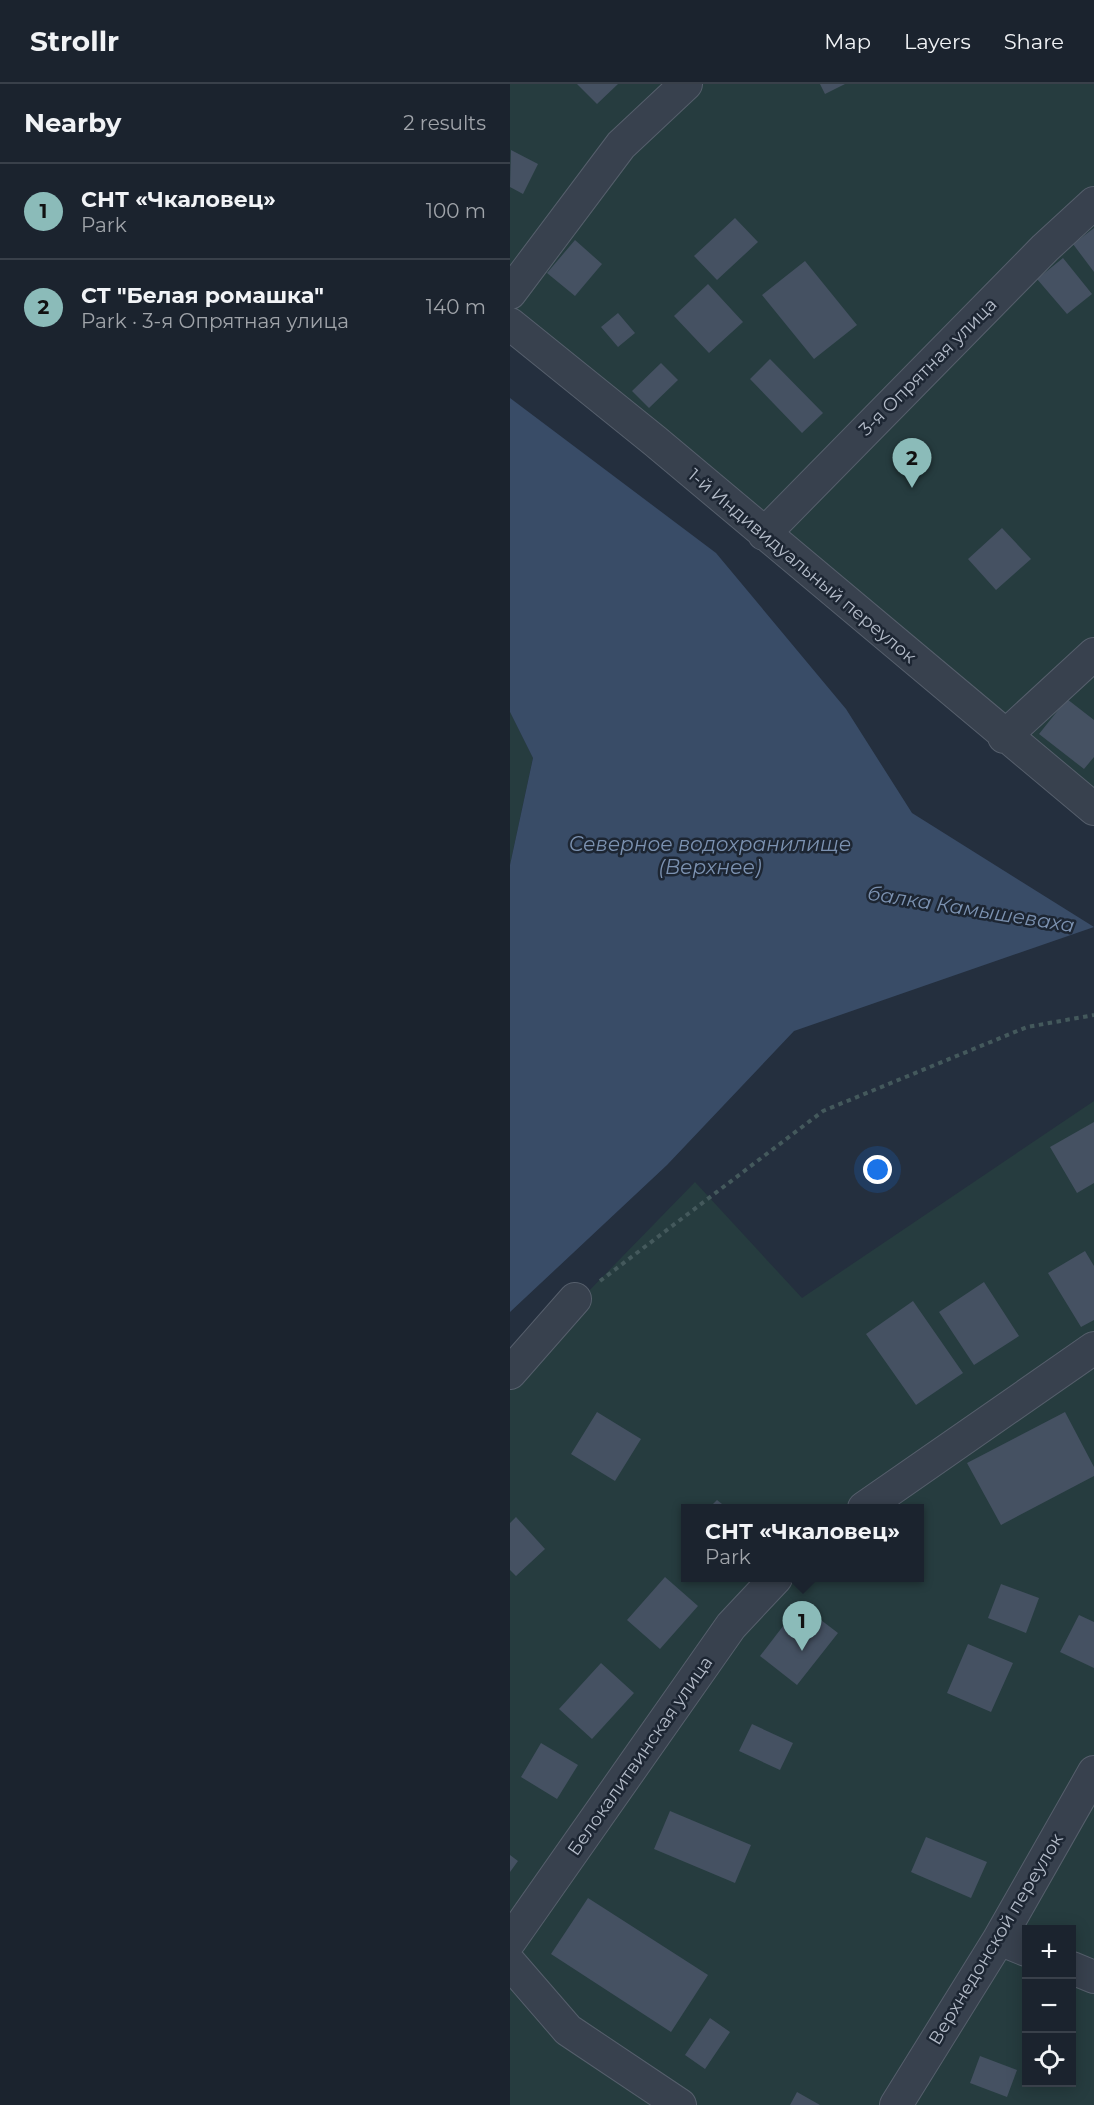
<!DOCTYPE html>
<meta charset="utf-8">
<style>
body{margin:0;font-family:Montserrat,sans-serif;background:#242b36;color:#f1f3f6}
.controls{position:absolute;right:18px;bottom:18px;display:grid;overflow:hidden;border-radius:0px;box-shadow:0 3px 15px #0003}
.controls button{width:54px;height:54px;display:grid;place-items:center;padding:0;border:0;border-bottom:2px solid #39404a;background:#1b232e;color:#f1f3f6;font:30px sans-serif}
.you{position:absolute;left:368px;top:1086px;width:21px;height:21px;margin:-15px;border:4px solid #fff;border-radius:50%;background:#1a73e8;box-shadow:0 0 0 9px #1a73e833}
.badge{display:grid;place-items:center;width:39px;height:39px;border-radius:50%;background:#8bbbb9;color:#111;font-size:20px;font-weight:700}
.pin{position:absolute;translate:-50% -50px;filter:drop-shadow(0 2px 3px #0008)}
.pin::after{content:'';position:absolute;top:32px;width:21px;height:18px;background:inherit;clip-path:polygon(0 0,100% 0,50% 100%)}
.popup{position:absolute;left:171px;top:1420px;width:243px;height:78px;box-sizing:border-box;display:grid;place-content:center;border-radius:0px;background:#1b232e;filter:drop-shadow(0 2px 4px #0005);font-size:20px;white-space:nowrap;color:#a0a4aa}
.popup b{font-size:22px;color:#f1f3f6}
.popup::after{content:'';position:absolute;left:50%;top:100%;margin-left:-12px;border:12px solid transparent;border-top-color:#1b232e}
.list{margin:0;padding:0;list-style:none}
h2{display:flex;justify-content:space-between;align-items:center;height:78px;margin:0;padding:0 24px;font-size:26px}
h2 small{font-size:20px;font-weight:400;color:#a0a4aa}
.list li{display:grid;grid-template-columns:39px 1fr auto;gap:18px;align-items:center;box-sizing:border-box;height:96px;padding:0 24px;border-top:2px solid #39404a}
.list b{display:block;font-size:22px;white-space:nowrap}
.list p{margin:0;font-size:20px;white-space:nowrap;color:#a0a4aa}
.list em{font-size:20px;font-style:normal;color:#a0a4aa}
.icon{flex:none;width:33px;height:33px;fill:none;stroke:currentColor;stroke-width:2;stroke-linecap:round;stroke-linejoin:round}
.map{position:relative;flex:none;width:584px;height:2021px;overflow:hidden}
header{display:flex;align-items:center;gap:36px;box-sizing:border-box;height:84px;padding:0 30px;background:#1b232e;border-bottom:2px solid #39404a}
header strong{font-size:28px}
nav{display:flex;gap:33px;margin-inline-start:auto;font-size:21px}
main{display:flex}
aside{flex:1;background:#1b232e}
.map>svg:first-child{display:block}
</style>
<header>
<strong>Strollr</strong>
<nav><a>Map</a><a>Layers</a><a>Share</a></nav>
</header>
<main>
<aside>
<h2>Nearby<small>2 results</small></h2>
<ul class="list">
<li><span class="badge">1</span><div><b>СНТ «Чкаловец»</b><p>Park</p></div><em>100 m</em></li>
<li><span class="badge">2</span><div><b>СТ &quot;Белая ромашка&quot;</b><p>Park · 3-я Опрятная улица</p></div><em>140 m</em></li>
</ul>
</aside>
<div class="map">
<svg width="584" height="2021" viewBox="0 0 584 2021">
<rect width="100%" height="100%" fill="#242f3e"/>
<path fill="#263c3f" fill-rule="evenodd" d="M 0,0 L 584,0 L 584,715 L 0,222 Z
M 0,628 L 23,674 L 0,781 Z
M 584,1017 L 584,2021 L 0,2021 L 0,1288 L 185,1098 L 292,1214 ZM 175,1424 L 409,1424 L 409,1494 L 175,1494 ZM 516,1846 L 562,1846 L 562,1998 L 516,1998 Z"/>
<path fill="#394c67" d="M 0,314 L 206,469 L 336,625 L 402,729 L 584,843 L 284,947 L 157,1081 L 0,1228 L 0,781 L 23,674 L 0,628 Z"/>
<path fill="#455162" d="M 67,0 L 108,0 L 87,20 Z
M 310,0 L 335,0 L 315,10 Z
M 1,66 L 28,80 L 13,110 L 0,103 Z
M 225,134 L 248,158 L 207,196 L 184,172 Z
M 584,144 L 584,188 L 563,160 Z
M 65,156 L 92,180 L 65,212 L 37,189 Z
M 553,174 L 582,210 L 557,230 L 527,195 Z
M 295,177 L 347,241 L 304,275 L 252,211 Z
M 198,200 L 233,238 L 199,269 L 164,232 Z
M 108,229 L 125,249 L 108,263 L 91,243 Z
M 260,275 L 313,329 L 292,349 L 240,295 Z
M 151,279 L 168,296 L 139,324 L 122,307 Z
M 492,444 L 521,475 L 486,506 L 458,475 Z
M 557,615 L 584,636 L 584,673 L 574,685 L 529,650 Z
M 584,1038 L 584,1099 L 567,1109 L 540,1063 Z
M 575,1167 L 584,1182 L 584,1236 L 571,1243 L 538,1189 Z
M 474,1198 L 509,1252 L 464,1281 L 429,1228 Z
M 403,1217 L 453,1289 L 406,1321 L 356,1250 Z
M 87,1328 L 131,1355 L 105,1397 L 61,1370 Z
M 555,1328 L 584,1383 L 584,1392 L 491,1441 L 457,1379 Z
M 207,1416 L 217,1424 L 199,1424 Z
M 6,1433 L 35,1465 L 6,1492 L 0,1486 L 0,1439 Z
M 155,1493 L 188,1522 L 150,1565 L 117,1536 Z
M 491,1500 L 529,1514 L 516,1549 L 478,1534 Z
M 290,1520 L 328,1549 L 287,1601 L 250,1572 Z
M 569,1531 L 584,1538 L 584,1584 L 550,1568 Z
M 458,1560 L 503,1579 L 481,1628 L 437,1609 Z
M 91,1579 L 124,1609 L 82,1655 L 49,1625 Z
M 242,1640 L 283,1659 L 270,1686 L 229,1667 Z
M 31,1659 L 68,1681 L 47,1715 L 11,1693 Z
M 160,1727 L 241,1761 L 225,1799 L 144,1765 Z
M 416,1753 L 477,1778 L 461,1814 L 401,1788 Z
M 0,1771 L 8,1777 L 0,1788 Z
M 78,1814 L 198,1891 L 161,1948 L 41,1870 Z
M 200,1934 L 220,1948 L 195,1985 L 175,1971 Z
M 470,1972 L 507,1986 L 497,2013 L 460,1999 Z
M 287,2008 L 310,2021 L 280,2021 Z"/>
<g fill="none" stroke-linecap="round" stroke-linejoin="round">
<g stroke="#565f6c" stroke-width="34">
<path id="minor" d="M 0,209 L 111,61 L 176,0
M 0,240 L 145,357 L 584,725
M 254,450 L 535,164 L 584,119
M 494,653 L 584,570
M 0,1289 L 65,1215
M 354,1424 L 584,1264
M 489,1855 L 516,1866
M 0,1857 L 221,1542 L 266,1494
M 0,1879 L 58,1946 L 170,2021
M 562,1884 L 584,1893
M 386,2021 L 489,1855 L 584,1688"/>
</g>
<path stroke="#44595c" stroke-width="4" stroke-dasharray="4.5 4.5" stroke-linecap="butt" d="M 90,1197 L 313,1027 L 517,943 L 584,931"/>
<use href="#minor" stroke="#38414e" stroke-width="32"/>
</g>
<g text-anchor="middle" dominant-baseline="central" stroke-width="5" stroke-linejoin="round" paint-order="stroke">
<g font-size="18" fill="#b4bcc9" stroke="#1d2633">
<text transform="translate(418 283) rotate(-45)">3-я Опрятная улица</text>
<text transform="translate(292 482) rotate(40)">1-й Индивидуальный переулок</text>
<text transform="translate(130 1672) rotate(-55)">Белокалитвинская улица</text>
<text transform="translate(486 1855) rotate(-59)">Верхнедонской переулок</text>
</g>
<g font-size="20" font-style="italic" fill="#7c92b1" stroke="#1d2633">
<text x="200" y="760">Северное водохранилище<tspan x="200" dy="23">(Верхнее)</tspan></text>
<text transform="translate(461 825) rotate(9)">балка Камышеваха</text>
</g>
</g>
</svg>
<div class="controls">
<button>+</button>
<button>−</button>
<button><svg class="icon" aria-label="locate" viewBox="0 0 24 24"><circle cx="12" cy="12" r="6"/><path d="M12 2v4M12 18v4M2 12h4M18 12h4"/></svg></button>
</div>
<div class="you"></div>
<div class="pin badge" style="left:292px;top:1567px">1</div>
<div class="popup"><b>СНТ «Чкаловец»</b>Park</div>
<div class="pin badge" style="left:402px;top:404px">2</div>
</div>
</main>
